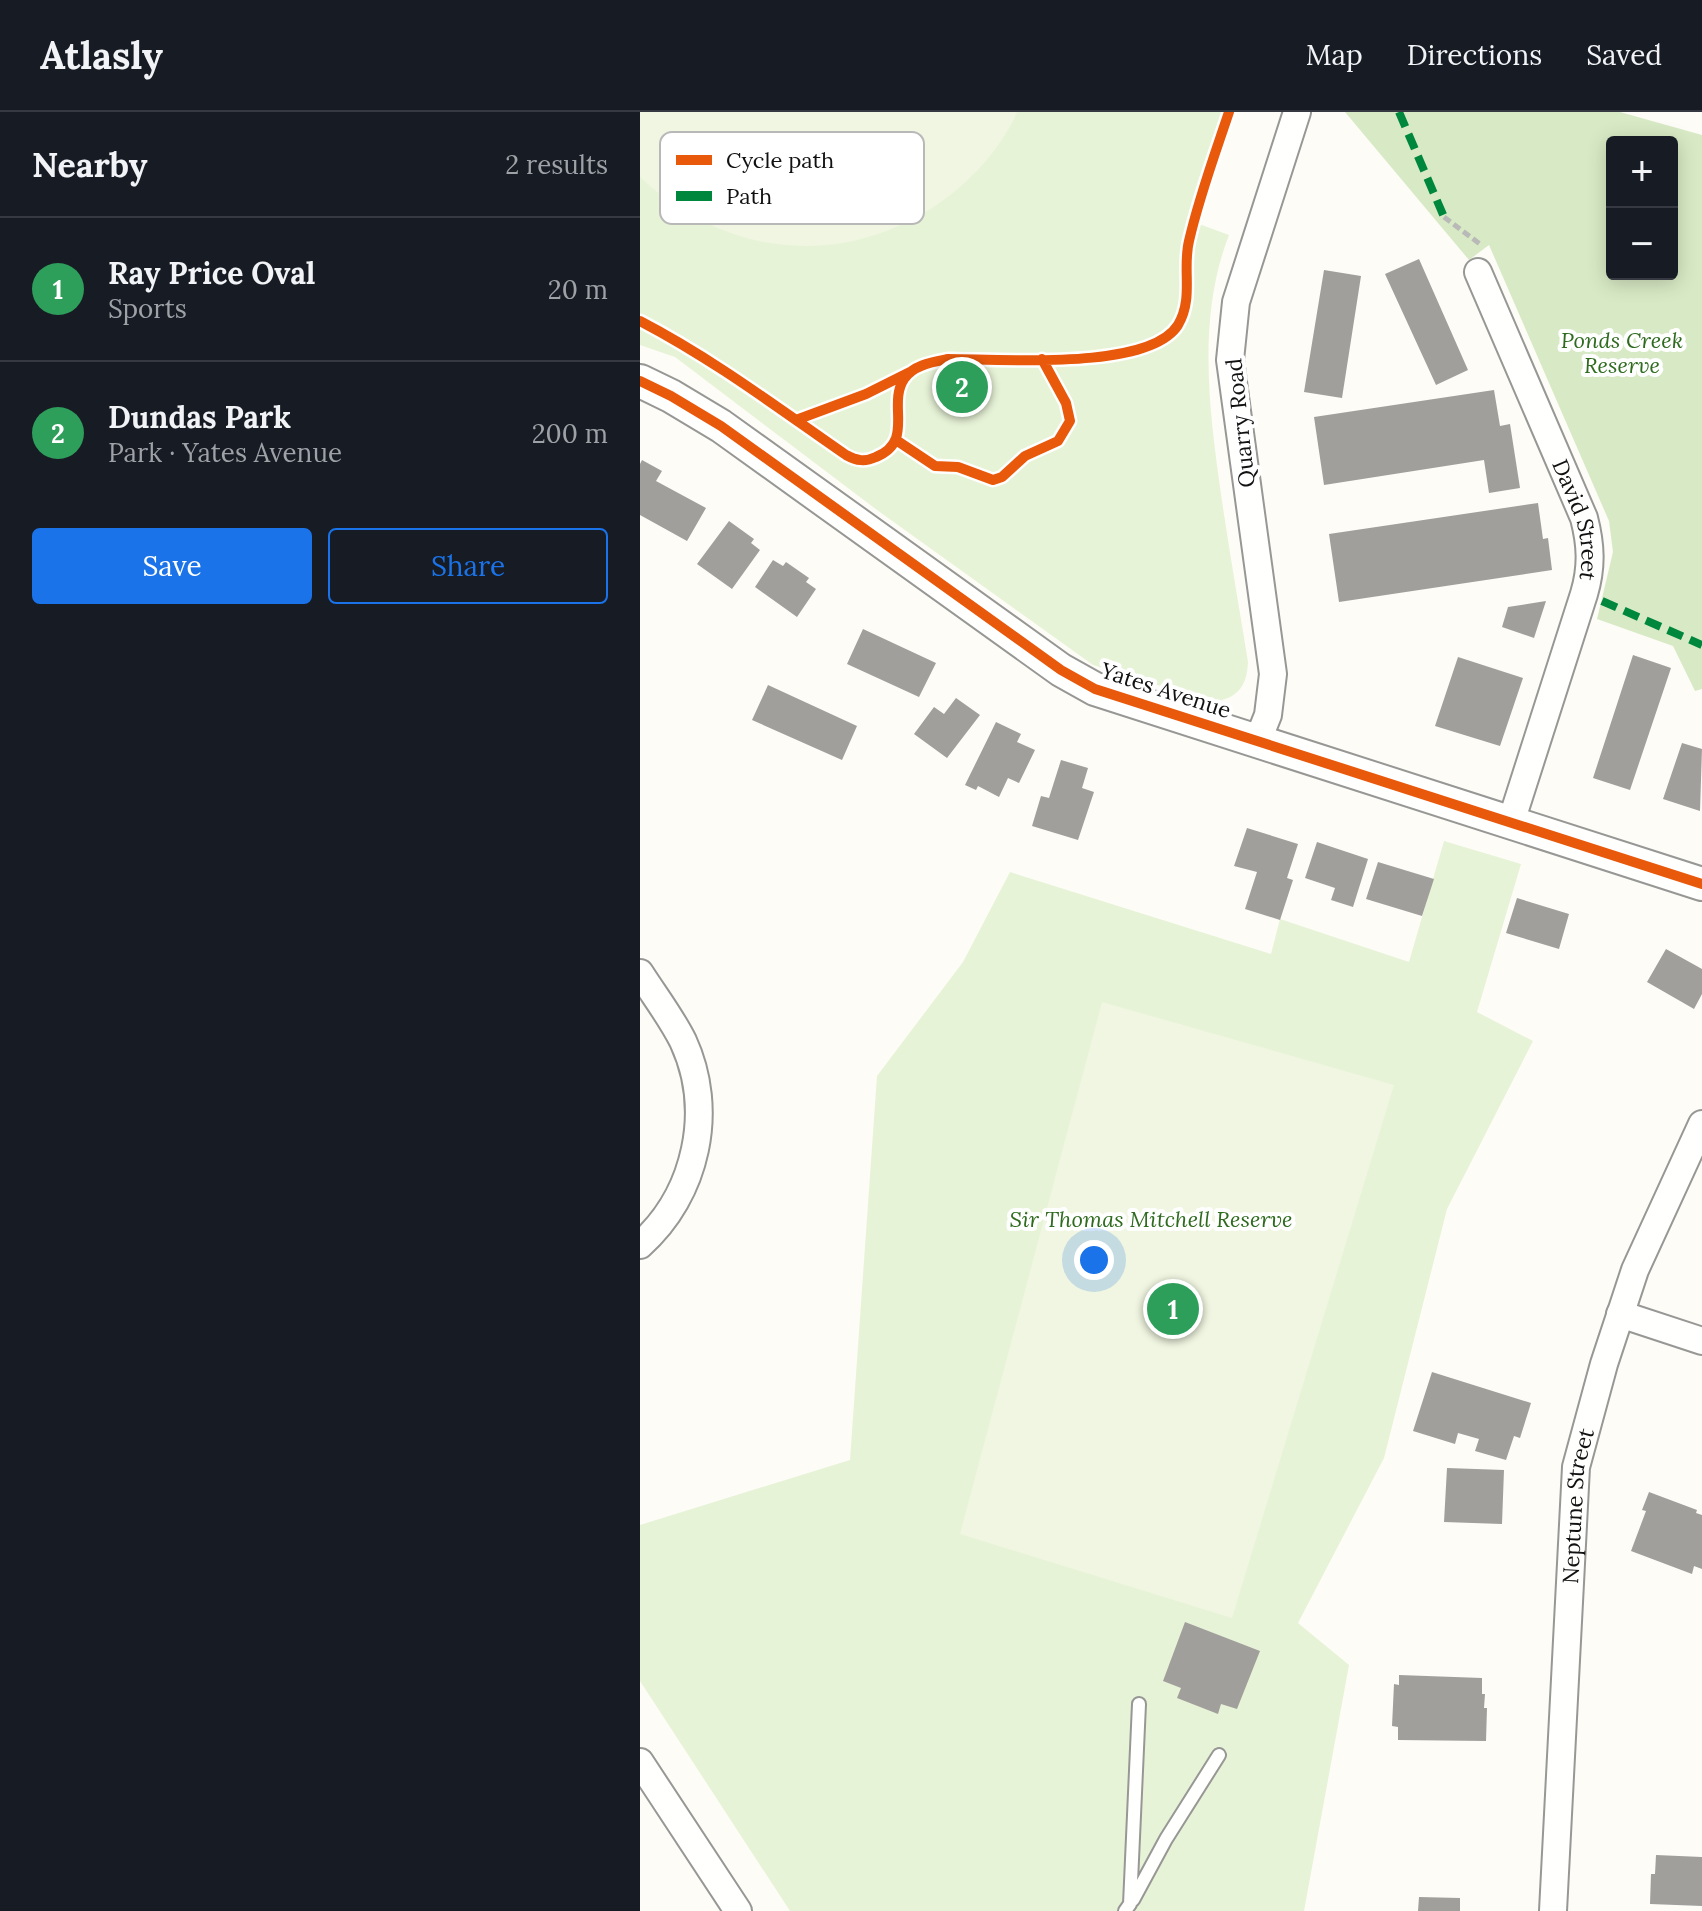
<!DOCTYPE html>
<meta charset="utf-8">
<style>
body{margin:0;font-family:Lora,serif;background:#20242c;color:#f1f3f6}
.controls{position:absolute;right:24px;top:24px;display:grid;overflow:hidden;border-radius:8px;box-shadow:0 4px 20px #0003}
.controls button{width:72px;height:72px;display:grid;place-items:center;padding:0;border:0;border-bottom:2px solid #363941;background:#171b24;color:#f1f3f6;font:40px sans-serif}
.you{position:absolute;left:454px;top:1148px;width:28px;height:28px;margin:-20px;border:6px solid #fff;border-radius:50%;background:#1a73e8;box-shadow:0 0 0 12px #1a73e833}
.badge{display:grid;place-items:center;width:52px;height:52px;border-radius:50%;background:#1a73e8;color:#fff;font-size:26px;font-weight:700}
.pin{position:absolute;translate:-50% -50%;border:4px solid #fff;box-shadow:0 2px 8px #0006}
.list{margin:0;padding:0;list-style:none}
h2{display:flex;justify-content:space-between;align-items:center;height:104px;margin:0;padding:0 32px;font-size:34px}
h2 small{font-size:26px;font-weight:400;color:#9ea1a6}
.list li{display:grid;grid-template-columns:52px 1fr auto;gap:24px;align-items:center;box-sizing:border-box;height:144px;padding:0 32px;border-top:2px solid #363941}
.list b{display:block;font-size:30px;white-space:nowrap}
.list p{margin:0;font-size:26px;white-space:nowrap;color:#9ea1a6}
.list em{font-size:26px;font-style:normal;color:#9ea1a6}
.actions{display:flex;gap:16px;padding:24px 32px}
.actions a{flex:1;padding:18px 0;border:2px solid #1a73e8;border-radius:8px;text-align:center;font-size:28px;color:#1a73e8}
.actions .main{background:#1a73e8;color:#fff}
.map{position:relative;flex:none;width:1062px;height:1799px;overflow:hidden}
header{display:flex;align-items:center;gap:48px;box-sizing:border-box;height:112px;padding:0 40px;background:#171b24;border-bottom:2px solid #363941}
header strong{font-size:38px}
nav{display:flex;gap:44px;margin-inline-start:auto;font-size:28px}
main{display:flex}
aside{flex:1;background:#171b24}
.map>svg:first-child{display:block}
</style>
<header>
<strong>Atlasly</strong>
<nav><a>Map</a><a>Directions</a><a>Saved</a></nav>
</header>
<main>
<aside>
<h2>Nearby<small>2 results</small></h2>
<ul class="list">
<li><span class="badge" style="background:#2e9e5b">1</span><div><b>Ray Price Oval</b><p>Sports</p></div><em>20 m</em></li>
<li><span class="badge" style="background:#2e9e5b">2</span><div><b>Dundas Park</b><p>Park · Yates Avenue</p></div><em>200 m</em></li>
</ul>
<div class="actions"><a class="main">Save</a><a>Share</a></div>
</aside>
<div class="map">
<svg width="1062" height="1799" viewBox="0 0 1062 1799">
<rect width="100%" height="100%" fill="#fdfcf7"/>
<path fill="#e7f3d7" d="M 0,0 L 596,0 L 559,112 L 589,123 C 557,205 569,297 581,382 C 589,438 599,494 608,550 C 607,575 597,587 572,590 L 453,553 L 237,398 L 35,245 L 0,233 Z
M 804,729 L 881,752 L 837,900 L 893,929 L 807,1097 L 744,1346 L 658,1511 L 709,1553 L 664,1799 L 150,1799 L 0,1569 L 0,1413 L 210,1348 L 237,964 L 323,850 L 370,760 L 631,842 L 640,807 L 769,850 Z"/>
<path fill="#d8eac5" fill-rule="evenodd" d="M 705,0 L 980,0 L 1062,23 L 1062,577 L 1055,579 L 1033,534 L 957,507 L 973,440 L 969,409 L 849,133 L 829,148 ZM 972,30 L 1032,30 L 1032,162 L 972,162 Z"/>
<path fill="#f0f6e1" d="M 0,0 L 377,0 C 361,37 331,69 298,92 C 201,158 84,144 0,65 Z
M 462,890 L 754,973 L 592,1506 L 320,1422 Z"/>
<path fill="#a19f9c" d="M 779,147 L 828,258 L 796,273 L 745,162 Z
M 684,158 L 721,164 L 702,286 L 664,280 Z
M 854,278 L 860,314 L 870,312 L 880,376 L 849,381 L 844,348 L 684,373 L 674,305 Z
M 2,348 L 22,359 L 16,369 L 66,396 L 47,429 L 0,403 L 0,352 Z
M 898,391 L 903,427 L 908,426 L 912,458 L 699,490 L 689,422 Z
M 89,409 L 114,427 L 111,431 L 120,438 L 92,477 L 57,452 Z
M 133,448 L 143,454 L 146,450 L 169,466 L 166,470 L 176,477 L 157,505 L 115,475 Z
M 906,489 L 894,526 L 862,515 L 868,495 Z
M 223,517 L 296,551 L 279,585 L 207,552 Z
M 993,543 L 1031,556 L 990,678 L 953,666 Z
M 818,545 L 883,566 L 860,634 L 795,614 Z
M 128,573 L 217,614 L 202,648 L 112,608 Z
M 316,586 L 340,603 L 307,646 L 274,622 L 294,595 L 304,602 Z
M 356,610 L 381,622 L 377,630 L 395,638 L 379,671 L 368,666 L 359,685 L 338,674 L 336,678 L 325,673 Z
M 1042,631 L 1062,637 L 1060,699 L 1023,687 Z
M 421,648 L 448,656 L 442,676 L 454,680 L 438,728 L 392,714 L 401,684 L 409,686 Z
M 607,716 L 658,732 L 647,766 L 653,768 L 640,808 L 605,797 L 617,760 L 594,754 Z
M 677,730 L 728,747 L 713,795 L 691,788 L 695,776 L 665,766 Z
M 738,750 L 794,767 L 782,804 L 726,787 Z
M 877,786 L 929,802 L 919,837 L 866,821 Z
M 1026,837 L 1062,857 L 1062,882 L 1054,897 L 1007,870 Z
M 792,1260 L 891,1291 L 880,1326 L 874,1324 L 866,1348 L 835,1339 L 839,1327 L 818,1321 L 815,1332 L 773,1319 Z
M 807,1356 L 864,1358 L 862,1412 L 804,1410 Z
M 1009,1380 L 1057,1398 L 1056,1401 L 1062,1403 L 1062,1457 L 1054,1454 L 1052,1462 L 991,1439 L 1006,1399 L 1002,1398 Z
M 545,1510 L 620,1539 L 597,1597 L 581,1592 L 578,1602 L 537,1586 L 541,1576 L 523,1569 Z
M 759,1563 L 842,1566 L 842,1582 L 845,1582 L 844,1596 L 847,1596 L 846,1629 L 758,1628 L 758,1615 L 752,1614 L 754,1572 L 759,1573 Z
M 1016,1743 L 1062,1745 L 1062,1794 L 1010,1792 L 1011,1762 L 1015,1762 Z
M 779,1785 L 820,1786 L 820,1799 L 778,1799 Z"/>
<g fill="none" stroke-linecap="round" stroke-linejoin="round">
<g stroke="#979795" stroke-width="16">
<path id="service" d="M 493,1788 L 526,1727 L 579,1643
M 485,1799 L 490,1792 L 499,1592"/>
</g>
<g stroke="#979795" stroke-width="30">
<g id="minor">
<path id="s1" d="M 838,160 L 944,406 C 951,433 952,455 944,482 L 871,710"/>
<path d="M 618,628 L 628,603 L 633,562 L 590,248 L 596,190 L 657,0"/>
<path d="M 0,861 C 14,883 31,905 43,929 C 75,998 57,1082 0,1133"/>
<path d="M 980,1202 L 1062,1229"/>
<path d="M 0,1650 L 98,1799"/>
<path id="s2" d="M 913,1799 L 936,1355 L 964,1252 L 995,1158 L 1062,1012"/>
</g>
</g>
<g stroke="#979795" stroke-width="36">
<path id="tertiary" d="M 0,269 L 31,284 L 81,314 L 421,558 L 455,577 L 1062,772"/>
</g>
<path stroke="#b9b9b8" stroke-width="5" stroke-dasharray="8 4" stroke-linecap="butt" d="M 804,105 L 840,132"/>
<use href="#service" stroke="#fffffe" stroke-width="12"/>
<use href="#minor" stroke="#fffffe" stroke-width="26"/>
<use href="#tertiary" stroke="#fffffe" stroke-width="32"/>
<path stroke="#00873e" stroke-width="8" stroke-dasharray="16 8" stroke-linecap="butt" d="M 759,0 L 804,105
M 962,489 L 1062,533"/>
<g stroke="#fff" stroke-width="15">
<path id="cycleway" d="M 0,209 C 73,247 138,296 206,343 C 217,349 225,350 236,345 C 275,329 247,293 264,267 C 273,253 293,250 308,247 C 360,247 509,259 538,213 C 554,186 542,157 549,129 C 559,85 575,42 589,0
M 0,269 L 31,284 L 81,314 L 421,558 L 455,577 L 1062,772
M 156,308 L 226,282 L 270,260
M 256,328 L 295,354 L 318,355 L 353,368 L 362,365 L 385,344 L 418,329 L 430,309 L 426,291 L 402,247"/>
</g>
<use href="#cycleway" stroke="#e8590c" stroke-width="10"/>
</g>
<g text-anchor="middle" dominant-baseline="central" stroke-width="8" stroke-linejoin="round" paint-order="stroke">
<g font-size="22" font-style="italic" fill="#2f6b1f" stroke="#fff">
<text x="982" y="228">Ponds Creek<tspan x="982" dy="25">Reserve</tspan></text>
<text x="511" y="1107">Sir Thomas Mitchell Reserve</text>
</g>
<g font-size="22" fill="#111" stroke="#fff">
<text transform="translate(600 311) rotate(-96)">Quarry Road</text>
<text stroke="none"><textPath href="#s1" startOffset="268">David Street</textPath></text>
<text transform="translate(526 578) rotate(18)">Yates Avenue</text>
<text stroke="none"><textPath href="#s2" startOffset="406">Neptune Street</textPath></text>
</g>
</g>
<rect x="20" y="20" width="264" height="92" rx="12" fill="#fff" stroke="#b8b8b8" stroke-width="2"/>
<rect x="36" y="43" width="36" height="10" fill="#e8590c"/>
<rect x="36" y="79" width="36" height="10" fill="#00873e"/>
<g font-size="22" fill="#111">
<text x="86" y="56">Cycle path</text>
<text x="86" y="92">Path</text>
</g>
</svg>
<div class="controls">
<button>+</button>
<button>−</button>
</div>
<div class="you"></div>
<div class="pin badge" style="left:533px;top:1197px;background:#2e9e5b">1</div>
<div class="pin badge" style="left:322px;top:275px;background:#2e9e5b">2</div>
</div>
</main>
